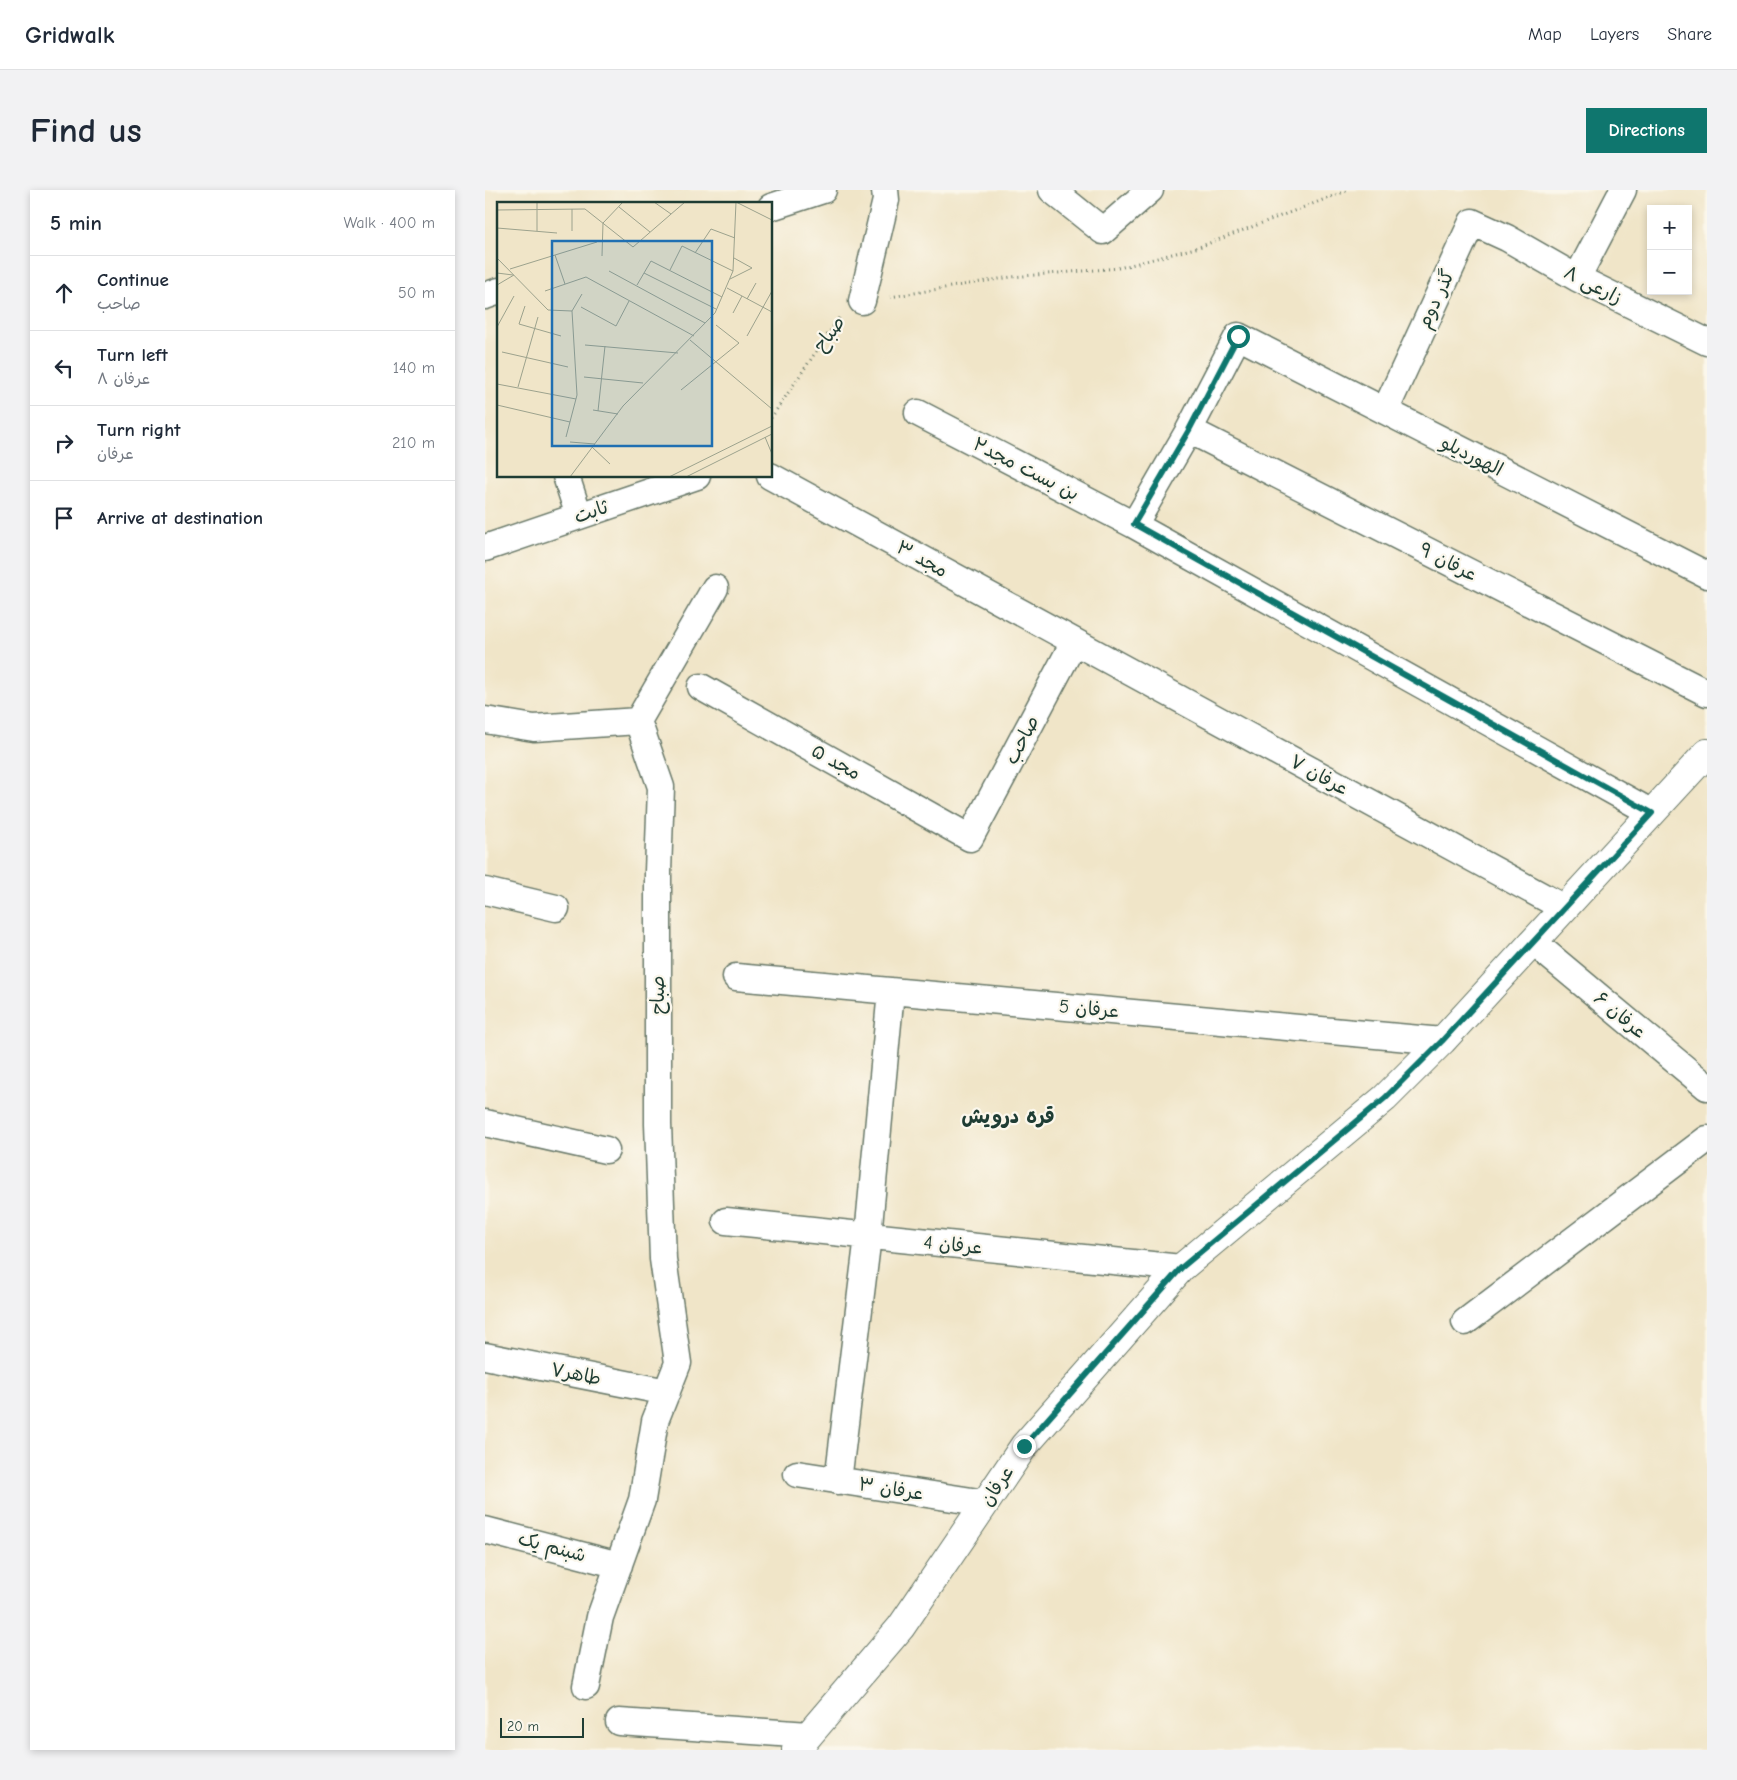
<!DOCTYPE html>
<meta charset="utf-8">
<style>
body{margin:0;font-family:"Comic Neue","Playpen Sans Arabic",sans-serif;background:#f2f2f3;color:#1f2937}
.controls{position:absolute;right:15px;top:15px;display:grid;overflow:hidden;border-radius:0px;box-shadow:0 2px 8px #0003}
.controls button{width:45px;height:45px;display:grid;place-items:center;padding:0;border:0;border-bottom:1px solid #e0e1e3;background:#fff;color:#1f2937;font:25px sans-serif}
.scale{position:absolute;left:15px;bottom:12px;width:84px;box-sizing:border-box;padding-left:5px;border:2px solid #1f3d34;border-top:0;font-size:14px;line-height:18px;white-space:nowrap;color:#1f3d34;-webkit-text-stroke:4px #fbf7ec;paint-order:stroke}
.stop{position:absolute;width:15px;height:15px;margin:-11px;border:4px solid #0f766e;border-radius:50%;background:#fff}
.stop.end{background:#0f766e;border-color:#fff;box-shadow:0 1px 5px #0008}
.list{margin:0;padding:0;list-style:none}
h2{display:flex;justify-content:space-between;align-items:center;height:65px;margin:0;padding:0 20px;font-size:21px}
h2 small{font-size:16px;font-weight:400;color:#747a83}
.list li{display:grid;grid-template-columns:32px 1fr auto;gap:15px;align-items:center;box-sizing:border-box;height:75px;padding:0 20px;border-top:1px solid #e0e1e3}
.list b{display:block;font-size:19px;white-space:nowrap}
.list p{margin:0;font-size:16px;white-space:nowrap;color:#747a83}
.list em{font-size:16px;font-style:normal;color:#747a83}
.icon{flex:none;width:28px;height:28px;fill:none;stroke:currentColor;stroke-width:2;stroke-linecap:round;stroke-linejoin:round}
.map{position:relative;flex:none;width:1222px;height:1560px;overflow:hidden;border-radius:0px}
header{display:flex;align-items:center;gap:30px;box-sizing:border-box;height:70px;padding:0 25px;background:#fff;border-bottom:1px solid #e0e1e3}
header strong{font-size:24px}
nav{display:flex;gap:28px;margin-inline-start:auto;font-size:18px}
.intro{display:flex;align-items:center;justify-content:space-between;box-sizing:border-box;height:120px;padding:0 30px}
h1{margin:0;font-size:35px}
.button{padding:12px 22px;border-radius:0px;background:#0f766e;color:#fff;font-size:18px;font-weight:700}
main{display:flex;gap:30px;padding:0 30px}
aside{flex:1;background:#fff;border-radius:0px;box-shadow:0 2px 8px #0003}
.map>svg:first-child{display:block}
</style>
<header>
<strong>Gridwalk</strong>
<nav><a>Map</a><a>Layers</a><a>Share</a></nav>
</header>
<div class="intro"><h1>Find us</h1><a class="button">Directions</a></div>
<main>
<aside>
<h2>5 min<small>Walk · 400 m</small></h2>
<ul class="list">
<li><svg class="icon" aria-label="ahead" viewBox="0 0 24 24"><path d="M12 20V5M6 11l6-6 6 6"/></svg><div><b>Continue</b><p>صاحب</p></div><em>50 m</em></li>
<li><svg class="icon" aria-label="left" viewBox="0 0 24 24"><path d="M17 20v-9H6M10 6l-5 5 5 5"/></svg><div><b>Turn left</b><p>عرفان ۸</p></div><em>140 m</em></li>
<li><svg class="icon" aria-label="right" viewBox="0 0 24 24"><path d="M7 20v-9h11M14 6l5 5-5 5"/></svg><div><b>Turn right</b><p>عرفان</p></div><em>210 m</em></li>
<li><svg class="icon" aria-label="arrive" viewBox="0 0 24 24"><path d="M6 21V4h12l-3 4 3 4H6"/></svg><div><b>Arrive at destination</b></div></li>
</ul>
</aside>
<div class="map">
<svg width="1222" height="1560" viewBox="0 0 1222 1560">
<rect width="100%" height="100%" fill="#fbf7ec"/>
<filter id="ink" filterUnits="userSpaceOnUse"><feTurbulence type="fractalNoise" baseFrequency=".02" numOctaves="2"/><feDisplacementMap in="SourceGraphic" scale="10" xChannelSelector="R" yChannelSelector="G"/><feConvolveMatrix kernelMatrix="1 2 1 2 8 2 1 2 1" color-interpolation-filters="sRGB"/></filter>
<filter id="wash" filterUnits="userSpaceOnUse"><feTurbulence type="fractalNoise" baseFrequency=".0096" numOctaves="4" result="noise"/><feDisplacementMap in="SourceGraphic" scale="20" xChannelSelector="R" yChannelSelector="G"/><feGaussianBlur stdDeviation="1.12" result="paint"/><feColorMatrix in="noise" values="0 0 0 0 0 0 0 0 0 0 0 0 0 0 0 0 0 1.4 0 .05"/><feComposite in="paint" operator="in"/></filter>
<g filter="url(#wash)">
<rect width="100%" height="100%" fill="#f0e5c8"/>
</g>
<g filter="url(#ink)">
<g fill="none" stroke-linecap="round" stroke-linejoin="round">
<g stroke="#687868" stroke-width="29">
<path id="street" d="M 567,0 L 618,41 L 665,0
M 286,17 L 338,0
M 1092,88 L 1138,0
M 0,106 L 14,101
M 377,111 L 401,10 L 400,0
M 900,221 L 987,32 L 1022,48 L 1092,88 L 1222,152
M 433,223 L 649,335 L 1167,623
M 704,240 L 1222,503
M 81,286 L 94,326
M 285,286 L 1079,718
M 649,335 L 704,240 L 753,146 L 1222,385
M 0,358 L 212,286
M 216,497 L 485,648 L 589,452
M 0,530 L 49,538 L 153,531
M 0,701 L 71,718
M 1048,752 L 1222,897
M 251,787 L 957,851
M 0,933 L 121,960
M 241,1031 L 696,1078
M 980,1132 L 1222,949
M 0,1166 L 182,1202
M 312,1284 L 500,1313
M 353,1291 L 383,1046 L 406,801
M 0,1340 L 134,1375
M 101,1496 L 115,1427 L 157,1310 L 170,1231 L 193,1173 L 178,1069 L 173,934 L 173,682 L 176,597 L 153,531 L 230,398
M 134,1532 L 324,1545"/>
</g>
<g stroke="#687868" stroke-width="30">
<path id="secondary" d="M 311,1560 L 416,1437 L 539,1256 L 696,1078 L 900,908 L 957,851 L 1222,563"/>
</g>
<path stroke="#687868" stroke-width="3" stroke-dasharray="1 4" stroke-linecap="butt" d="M 405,107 L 526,87 L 634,78 L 714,57 L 864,0
M 286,228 L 356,125"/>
<use href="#street" stroke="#fff" stroke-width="26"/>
<use href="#secondary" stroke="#fff" stroke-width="28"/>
</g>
</g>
<g fill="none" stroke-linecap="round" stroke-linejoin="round" filter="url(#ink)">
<path stroke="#0f766e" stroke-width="6" d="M 539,1256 L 696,1078 L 900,908 L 957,851 L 1167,623 L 649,334 L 704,240 L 753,146"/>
</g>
<g text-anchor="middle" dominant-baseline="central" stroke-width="4.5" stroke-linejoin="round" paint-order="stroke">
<g font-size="19" fill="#1f3d34" stroke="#fbf7ec">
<text transform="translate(1108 95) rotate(27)">زارعی ۸</text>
<text transform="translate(951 109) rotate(-65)">گذر دوم</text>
<text transform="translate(344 144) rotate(-53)">صباح</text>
<text transform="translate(987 266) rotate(27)">الهوردیلو</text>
<text transform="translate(541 279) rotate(27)">بن بست مجد۲</text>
<text transform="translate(106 322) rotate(-19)">ثابت</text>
<text transform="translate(437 369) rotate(29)">مجد ۳</text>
<text transform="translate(963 372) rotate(27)">عرفان ۹</text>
<text transform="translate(537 550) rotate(-62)">صاحب</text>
<text transform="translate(351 572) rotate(29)">مجد ۵</text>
<text transform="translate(834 585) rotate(29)">عرفان ۷</text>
<text transform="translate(173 805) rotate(-90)">صباح</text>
<text transform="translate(604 819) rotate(5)">عرفان 5</text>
<text transform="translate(1135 825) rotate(40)">عرفان ۶</text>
<text transform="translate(468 1055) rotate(6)">عرفان 4</text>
<text transform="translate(91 1184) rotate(11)">طاهر۷</text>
<text transform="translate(512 1296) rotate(-56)">عرفان</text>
<text transform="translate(406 1299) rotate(9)">عرفان ۳</text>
<text transform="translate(67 1357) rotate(15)">شبنم یک</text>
</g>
<g font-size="20" font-weight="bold" fill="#1f3d34" stroke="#fbf7ec">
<text x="523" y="926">قره درویش</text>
</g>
</g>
<g transform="translate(12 12)">
<rect width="275" height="275" fill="#f0e5c8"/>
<path fill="none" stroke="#9ca28d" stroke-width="1" d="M 157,0 L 174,12M 239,0 L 275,18M 122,5 L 153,30M 75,7 L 75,29M 0,8 L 88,7 L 136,45 L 188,0M 106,21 L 126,0M 0,26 L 60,31M 40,29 L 40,0M 198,51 L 214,27 L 238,36M 58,53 L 68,82M 105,54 L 106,21M 0,56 L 51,108 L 75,109M 13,67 L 100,40M 173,68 L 185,44 L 236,69M 112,69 L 208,121M 0,71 L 16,73M 147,71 L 219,107M 233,77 L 255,66 L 237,56M 0,83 L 17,73M 140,83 L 154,59 L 225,95M 230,86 L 275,110M 48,89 L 89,75 L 197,134M 250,97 L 259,81M 28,104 L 22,122 L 64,134M 84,105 L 119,124 L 132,99M 236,111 L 245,94M 0,125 L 17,94M 250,134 L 275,89M 193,138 L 275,207M 88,143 L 181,151M 5,150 L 71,165M 87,175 L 146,181M 0,182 L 79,197M 21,185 L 41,115M 184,188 L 242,141 L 219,123M 0,203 L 73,220M 96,208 L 121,212M 101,209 L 108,144M 69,235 L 80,193 L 75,109 L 85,92M 268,235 L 275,252M 73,240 L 98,242M 95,245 L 113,262M 73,275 L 126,204 L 218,111 L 236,69 L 239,0M 172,275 L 275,224M 189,275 L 275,232"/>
<path fill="#1f6fb2" fill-opacity="0.15" stroke="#1f6fb2" stroke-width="2.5" d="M 55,39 L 215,39 L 215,244 L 55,244 Z"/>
<rect width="275" height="275" fill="none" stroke="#1f3d34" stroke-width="2.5"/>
</g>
</svg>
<div class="controls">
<button>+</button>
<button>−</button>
</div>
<div class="scale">20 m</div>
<div class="stop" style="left:753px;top:146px"></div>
<div class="stop end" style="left:539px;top:1256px"></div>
</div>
</main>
